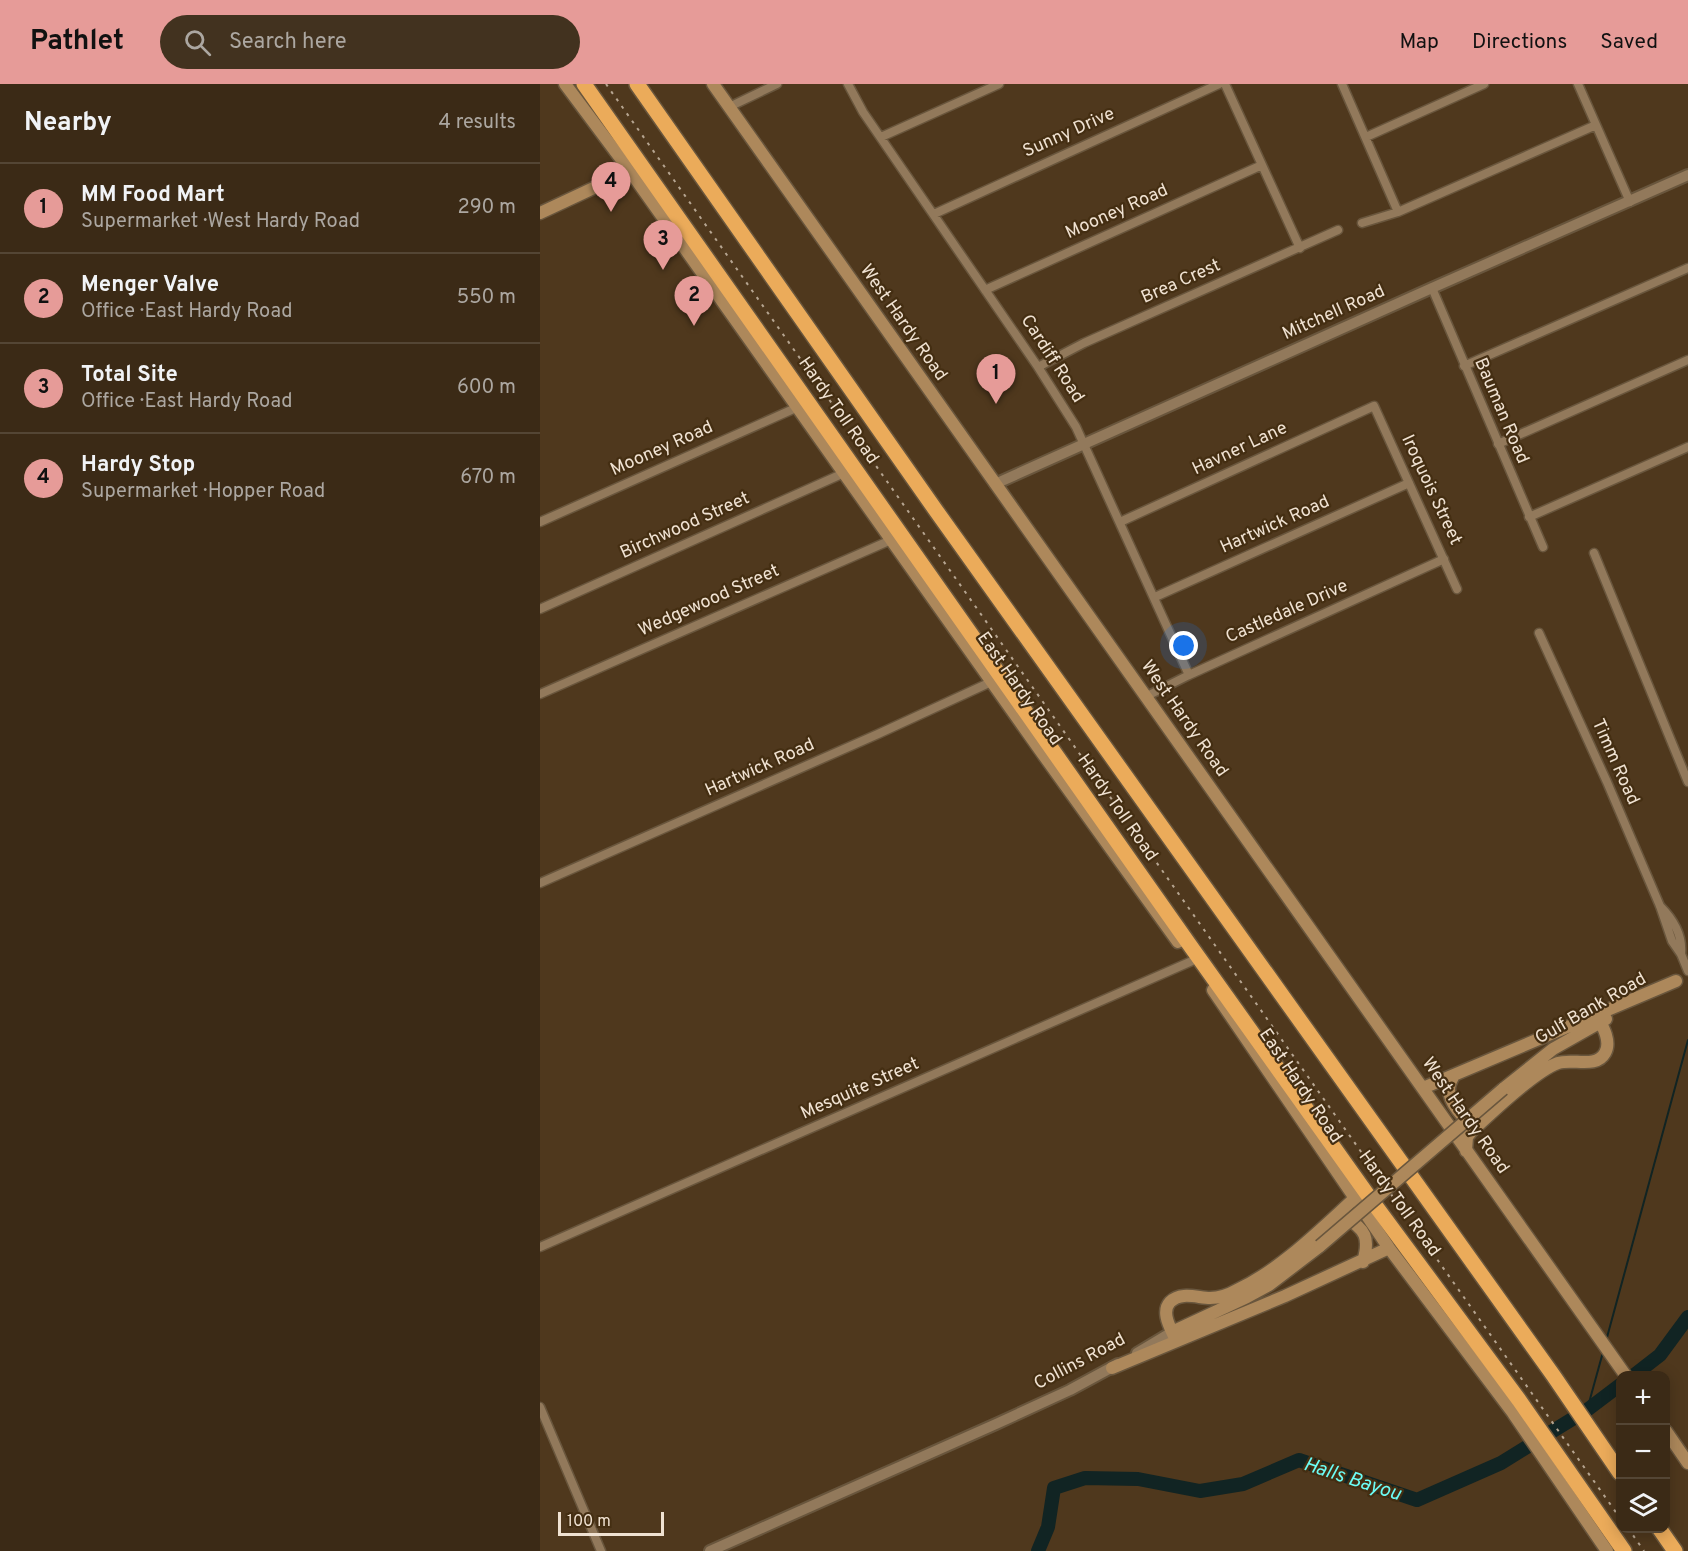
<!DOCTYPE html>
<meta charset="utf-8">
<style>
body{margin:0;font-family:Overpass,sans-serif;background:#42321f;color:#f1f3f6}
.controls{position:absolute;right:18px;bottom:18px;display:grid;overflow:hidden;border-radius:12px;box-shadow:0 3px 15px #0003}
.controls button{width:54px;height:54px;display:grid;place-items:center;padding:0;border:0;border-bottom:2px solid #544635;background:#3b2a16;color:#f1f3f6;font:30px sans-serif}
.scale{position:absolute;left:18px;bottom:15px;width:106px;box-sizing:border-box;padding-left:6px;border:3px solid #f0e2d2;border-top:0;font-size:16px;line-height:21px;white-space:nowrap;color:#f0e2d2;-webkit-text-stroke:4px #442e12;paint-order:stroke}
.you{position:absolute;left:644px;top:562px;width:21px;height:21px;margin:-15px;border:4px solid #fff;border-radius:50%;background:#1a73e8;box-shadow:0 0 0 9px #1a73e833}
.badge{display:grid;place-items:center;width:39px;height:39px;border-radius:50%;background:#e69b98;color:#111;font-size:20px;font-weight:700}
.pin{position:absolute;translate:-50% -50px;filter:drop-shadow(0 2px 3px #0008)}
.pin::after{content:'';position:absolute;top:32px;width:21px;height:18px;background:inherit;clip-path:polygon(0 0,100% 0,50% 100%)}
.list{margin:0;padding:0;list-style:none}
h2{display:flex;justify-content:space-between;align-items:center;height:78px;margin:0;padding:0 24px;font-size:26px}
h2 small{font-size:20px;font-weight:400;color:#aca7a1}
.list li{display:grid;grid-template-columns:39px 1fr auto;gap:18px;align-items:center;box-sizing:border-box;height:90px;padding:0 24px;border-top:2px solid #544635}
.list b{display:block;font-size:22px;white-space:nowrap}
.list p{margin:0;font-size:20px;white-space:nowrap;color:#aca7a1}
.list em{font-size:20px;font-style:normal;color:#aca7a1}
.icon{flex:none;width:33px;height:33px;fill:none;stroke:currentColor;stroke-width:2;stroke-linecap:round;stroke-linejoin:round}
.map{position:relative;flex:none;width:1148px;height:1467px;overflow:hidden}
header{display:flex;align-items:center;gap:36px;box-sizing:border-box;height:84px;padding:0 30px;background:#e69b98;color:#111}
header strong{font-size:28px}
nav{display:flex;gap:33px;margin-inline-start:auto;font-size:21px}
.search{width:420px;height:54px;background:#42321f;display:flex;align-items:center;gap:15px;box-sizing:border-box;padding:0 21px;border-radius:33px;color:#aca7a1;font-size:22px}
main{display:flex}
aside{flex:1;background:#3b2a16}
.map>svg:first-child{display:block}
</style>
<header>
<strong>Pathlet</strong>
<div class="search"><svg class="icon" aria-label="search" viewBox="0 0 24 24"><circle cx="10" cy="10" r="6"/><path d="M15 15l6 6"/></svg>Search here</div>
<nav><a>Map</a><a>Directions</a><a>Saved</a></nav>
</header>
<main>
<aside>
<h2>Nearby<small>4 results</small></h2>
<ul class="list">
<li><span class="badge">1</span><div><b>MM Food Mart</b><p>Supermarket · West Hardy Road</p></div><em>290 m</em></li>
<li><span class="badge">2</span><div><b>Menger Valve</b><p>Office · East Hardy Road</p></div><em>550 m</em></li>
<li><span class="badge">3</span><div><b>Total Site</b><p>Office · East Hardy Road</p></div><em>600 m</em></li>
<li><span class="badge">4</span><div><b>Hardy Stop</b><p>Supermarket · Hopper Road</p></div><em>670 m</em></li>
</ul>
</aside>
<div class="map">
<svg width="1148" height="1467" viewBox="0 0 1148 1467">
<rect width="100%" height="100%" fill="#4f381d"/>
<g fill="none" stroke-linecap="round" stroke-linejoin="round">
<path stroke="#112423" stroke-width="2" d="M 1066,1257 L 1148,956
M 1047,1326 L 1063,1268"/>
<path stroke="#112423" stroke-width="14" d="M 1093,1292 L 1120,1271 L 1148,1233
M 498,1467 L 508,1443 L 514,1404 L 545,1394 L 598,1395 L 660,1407 L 703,1400 L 759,1376 L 877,1416 L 961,1379 L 1047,1326 L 1080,1301"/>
<g stroke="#69563d" stroke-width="11">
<path id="minor" d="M 308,0 L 323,28 L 498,283 L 536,343 L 649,591
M 685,0 L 760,164
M 802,0 L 858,128
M 1038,0 L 1090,118
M 189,23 L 237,0
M 341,53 L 459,0
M 826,53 L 944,0
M 394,130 L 679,0
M 822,139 L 858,128 L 1056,41
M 892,204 L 1003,463
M 445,206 L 722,81
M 924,282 L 1148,184
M 498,283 L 544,259 L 798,146
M 958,360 L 1148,276
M 989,433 L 1148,363
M 0,438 L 258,323
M 580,438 L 834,322 L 917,505
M 1054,469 L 1148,698
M 615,513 L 869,399
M 0,525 L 304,389
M 999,549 L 1067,698 L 1120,822 L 1132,857 L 1141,870 L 1148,887
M 0,610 L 351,456
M 605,613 L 649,591 L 904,475
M 0,799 L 338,650 L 451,598
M 1120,822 C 1133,835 1143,850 1141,870
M 0,1163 L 652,877
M 0,1323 L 61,1467"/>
</g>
<g stroke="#69563d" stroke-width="14">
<path id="tertiary" d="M 455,400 L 892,204 L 1148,91
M 597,1269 L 632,1248
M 170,1467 L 456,1340 L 530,1306 L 578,1280"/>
</g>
<g stroke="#69563d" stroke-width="15">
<path id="secondary" d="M 25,0 L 90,87 L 500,666 L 638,858
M 173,0 L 1086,1292
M 0,129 L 90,87
M 673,906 L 849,1164 L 973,1329 L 1067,1467
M 914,991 C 912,995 909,1000 909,1005 C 909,1018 923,1037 935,1040
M 883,1004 L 1136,897
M 963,1005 L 1013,965 L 1066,935
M 926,1067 L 927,1053 L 931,1048 C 950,1030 995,987 1018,979 C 1033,974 1056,985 1065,969 C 1072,957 1062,941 1056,930
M 802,1133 L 804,1133 C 826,1145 830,1154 823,1178
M 632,1248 L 707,1213 L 729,1201 L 780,1162
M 636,1257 C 632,1246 620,1229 630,1218 C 641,1207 658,1214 670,1214 C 679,1214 690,1210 697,1206 C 740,1186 780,1146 814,1115
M 572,1284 L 745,1212 L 849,1164
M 1126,1347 L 1148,1379"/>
</g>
<g stroke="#69563d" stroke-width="18">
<path id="motorway" d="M 44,0 L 649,860 L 832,1117 L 979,1316 L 1084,1467
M 97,0 L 397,428 L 1013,1291 L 1080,1389
M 1119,1444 L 1135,1467"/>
</g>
<use href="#minor" stroke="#92795b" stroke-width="8"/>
<use href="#tertiary" stroke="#92795b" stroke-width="10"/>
<use href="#secondary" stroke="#ad885b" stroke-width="12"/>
<use href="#motorway" stroke="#ebab5a" stroke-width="15"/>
<path stroke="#b6a591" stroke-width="2" stroke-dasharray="3 6" stroke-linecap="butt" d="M 66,0 L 1080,1434
M 1088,1444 L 1104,1467"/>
<g stroke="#69563d" stroke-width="15" stroke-linecap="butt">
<path id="secondary-bridge" d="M 780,1162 L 963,1005"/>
</g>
<use href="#secondary-bridge" stroke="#ad885b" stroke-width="12"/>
</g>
<g text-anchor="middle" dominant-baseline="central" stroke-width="4.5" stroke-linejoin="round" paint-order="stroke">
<g font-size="18" fill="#f0e2d2" stroke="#442e12">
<text transform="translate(529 49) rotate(-24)">Sunny Drive</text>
<text transform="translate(577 128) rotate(-24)">Mooney Road</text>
<text transform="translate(641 198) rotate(-24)">Brea Crest</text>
<text transform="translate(794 229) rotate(-24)">Mitchell Road</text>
<text transform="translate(363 239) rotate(55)">West Hardy Road</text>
<text transform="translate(512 275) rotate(57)">Cardiff Road</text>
<text transform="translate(298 327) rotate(55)">Hardy Toll Road</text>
<text transform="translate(961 327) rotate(67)">Bauman Road</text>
<text transform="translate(122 365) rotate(-24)">Mooney Road</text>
<text transform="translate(700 365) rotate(-25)">Havner Lane</text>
<text transform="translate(891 406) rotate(65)">Iroquois Street</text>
<text transform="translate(735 441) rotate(-24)">Hartwick Road</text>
<text transform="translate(145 442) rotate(-24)">Birchwood Street</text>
<text transform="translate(169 517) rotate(-24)">Wedgewood Street</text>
<text transform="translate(747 528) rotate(-24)">Castledale Drive</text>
<text transform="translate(479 605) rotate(55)">East Hardy Road</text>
<text transform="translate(644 635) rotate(55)">West Hardy Road</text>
<text transform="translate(1075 678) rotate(66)">Timm Road</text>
<text transform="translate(220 684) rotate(-24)">Hartwick Road</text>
<text transform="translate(577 724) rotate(55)">Hardy Toll Road</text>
<text transform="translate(1051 925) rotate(-30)">Gulf Bank Road</text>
<text transform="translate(760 1002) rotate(56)">East Hardy Road</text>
<text transform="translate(320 1005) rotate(-24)">Mesquite Street</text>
<text transform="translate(925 1032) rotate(55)">West Hardy Road</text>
<text transform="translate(859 1120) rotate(54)">Hardy Toll Road</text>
<text transform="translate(540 1278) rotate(-28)">Collins Road</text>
</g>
<g font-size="20" font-style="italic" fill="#6cfdf6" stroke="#442e12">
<text transform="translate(812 1396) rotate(18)">Halls Bayou</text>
</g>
</g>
</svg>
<div class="controls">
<button>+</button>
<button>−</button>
<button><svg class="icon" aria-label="layers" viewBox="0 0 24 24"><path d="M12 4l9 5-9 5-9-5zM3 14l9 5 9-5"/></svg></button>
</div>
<div class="scale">100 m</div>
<div class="you"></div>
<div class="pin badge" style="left:456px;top:320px">1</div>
<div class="pin badge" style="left:154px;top:242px">2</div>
<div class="pin badge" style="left:123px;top:186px">3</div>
<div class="pin badge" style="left:71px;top:128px">4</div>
</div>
</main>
